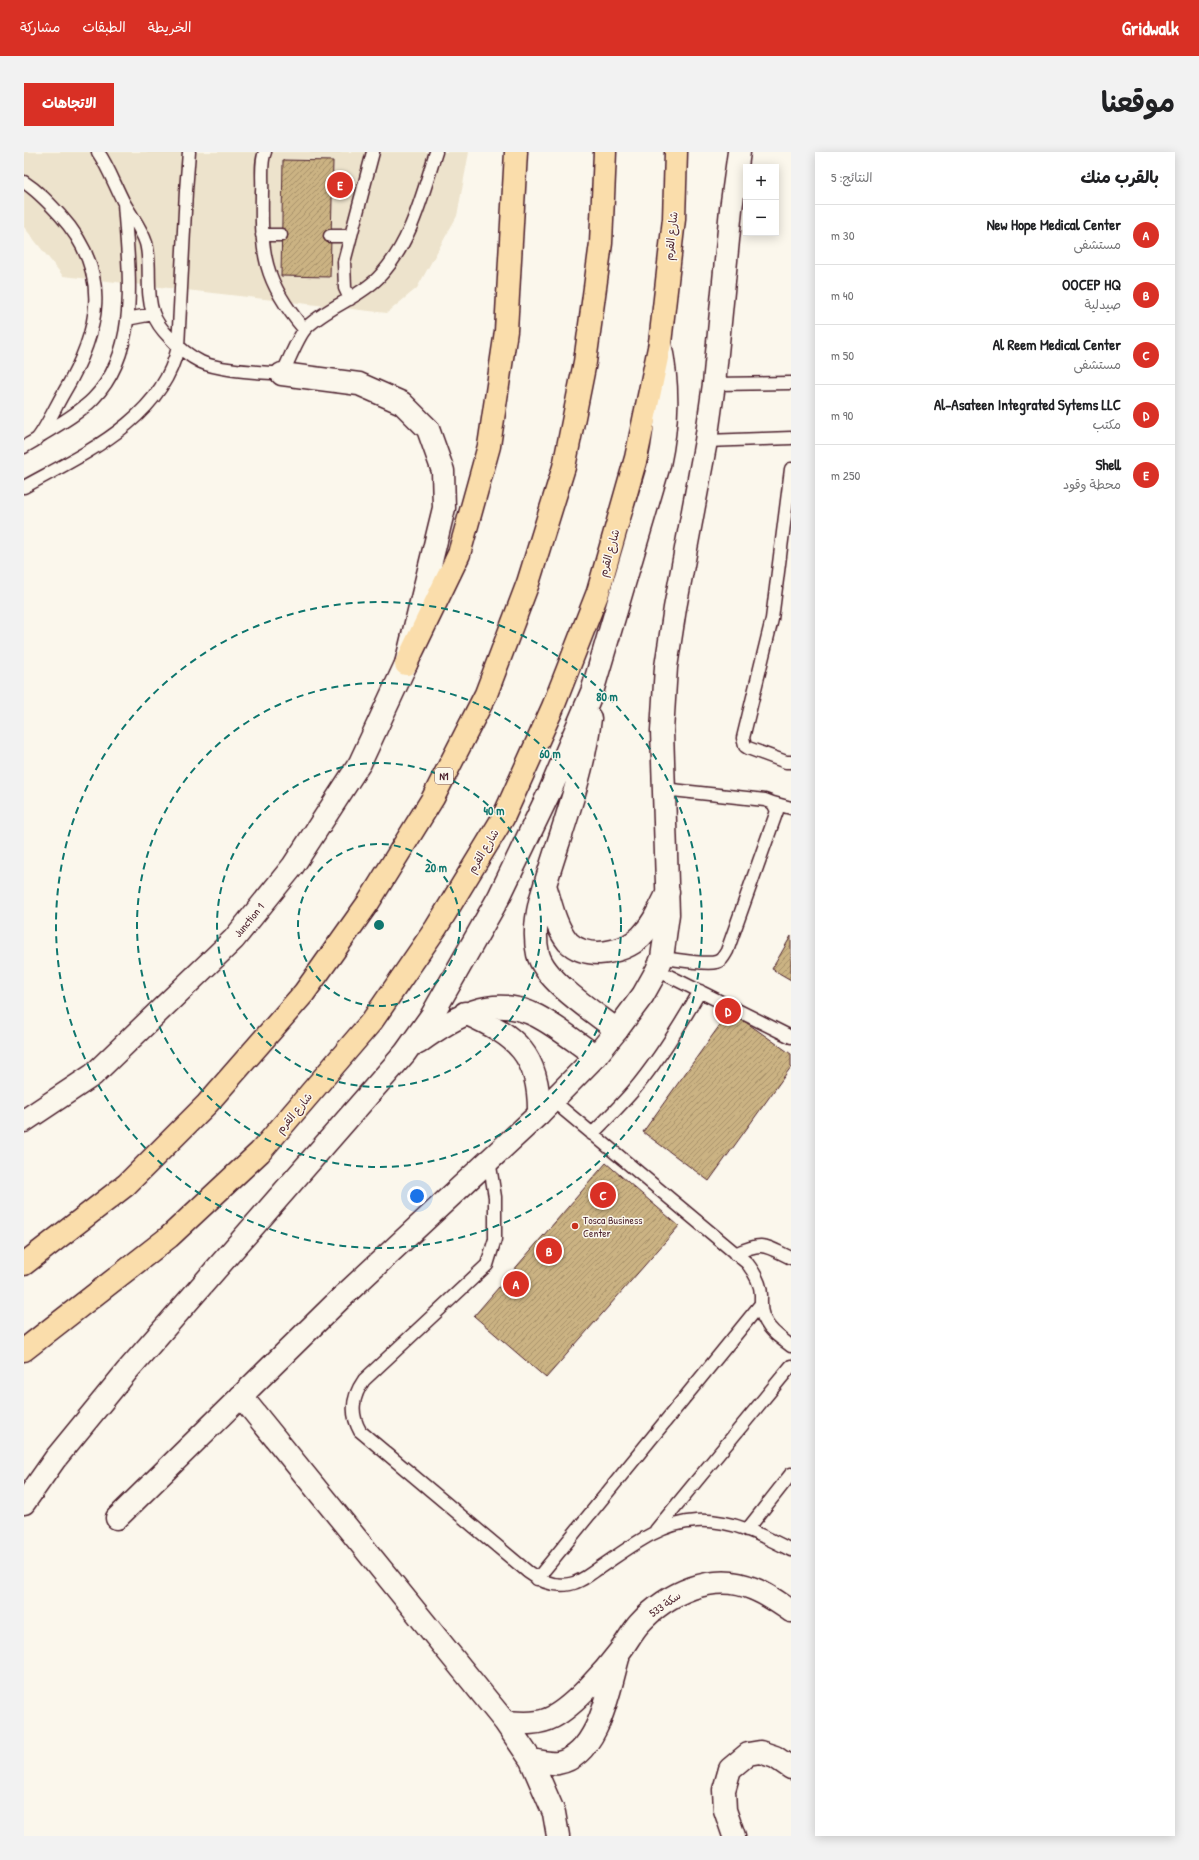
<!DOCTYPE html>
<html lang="ar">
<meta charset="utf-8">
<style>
body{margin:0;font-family:"Patrick Hand","Playpen Sans Arabic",sans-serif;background:#f2f2f2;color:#202124;direction:rtl}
.controls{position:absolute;right:12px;top:12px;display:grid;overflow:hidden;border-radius:0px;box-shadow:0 2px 10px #0003}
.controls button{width:36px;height:36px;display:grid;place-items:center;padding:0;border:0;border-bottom:1px solid #e0e0e0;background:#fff;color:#202124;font:20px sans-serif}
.you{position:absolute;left:393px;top:1044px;width:14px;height:14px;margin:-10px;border:3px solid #fff;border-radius:50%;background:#1a73e8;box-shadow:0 0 0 6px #1a73e833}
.badge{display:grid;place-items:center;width:26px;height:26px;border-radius:50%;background:#d93025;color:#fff;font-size:13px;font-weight:700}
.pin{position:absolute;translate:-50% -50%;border:2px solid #fff;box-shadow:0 1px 4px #0006}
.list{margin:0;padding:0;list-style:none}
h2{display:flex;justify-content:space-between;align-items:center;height:52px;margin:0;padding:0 16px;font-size:17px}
h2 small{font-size:13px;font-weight:400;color:#757577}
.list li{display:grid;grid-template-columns:26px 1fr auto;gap:12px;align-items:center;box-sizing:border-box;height:60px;padding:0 16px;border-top:1px solid #e0e0e0}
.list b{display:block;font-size:15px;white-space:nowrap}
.list p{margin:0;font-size:13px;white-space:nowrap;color:#757577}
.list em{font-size:13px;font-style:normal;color:#757577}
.map{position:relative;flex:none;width:767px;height:1684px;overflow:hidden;direction:ltr;border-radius:0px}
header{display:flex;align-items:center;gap:24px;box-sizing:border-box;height:56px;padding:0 20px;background:#d93025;color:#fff}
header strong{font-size:19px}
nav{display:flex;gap:22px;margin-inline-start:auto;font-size:14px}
.intro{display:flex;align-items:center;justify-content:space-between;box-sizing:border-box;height:96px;padding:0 24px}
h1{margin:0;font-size:28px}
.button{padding:10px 18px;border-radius:0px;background:#d93025;color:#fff;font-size:14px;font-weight:700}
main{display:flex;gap:24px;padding:0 24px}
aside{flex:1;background:#fff;border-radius:0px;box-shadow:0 2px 10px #0003}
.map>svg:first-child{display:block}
</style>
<header>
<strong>Gridwalk</strong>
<nav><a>الخريطة</a><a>الطبقات</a><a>مشاركة</a></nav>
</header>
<div class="intro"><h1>موقعنا</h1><a class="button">الاتجاهات</a></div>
<main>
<aside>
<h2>بالقرب منك<small>النتائج: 5</small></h2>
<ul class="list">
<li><span class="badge">A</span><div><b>New Hope Medical Center</b><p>مستشفى</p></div><em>30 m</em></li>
<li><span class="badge">B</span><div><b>OOCEP HQ</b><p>صيدلية</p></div><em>40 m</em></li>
<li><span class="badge">C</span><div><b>Al Reem Medical Center</b><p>مستشفى</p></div><em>50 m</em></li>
<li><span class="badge">D</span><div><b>Al-Asateen Integrated Sytems LLC</b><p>مكتب</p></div><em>90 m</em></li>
<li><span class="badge">E</span><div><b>Shell</b><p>محطة وقود</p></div><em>250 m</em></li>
</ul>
</aside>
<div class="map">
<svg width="767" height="1684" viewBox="0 0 767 1684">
<defs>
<pattern id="building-hatch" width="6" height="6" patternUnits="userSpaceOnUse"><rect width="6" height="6" fill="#cbb383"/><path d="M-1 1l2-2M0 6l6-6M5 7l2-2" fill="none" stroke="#a7916b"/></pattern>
</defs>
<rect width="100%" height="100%" fill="#fbf7ec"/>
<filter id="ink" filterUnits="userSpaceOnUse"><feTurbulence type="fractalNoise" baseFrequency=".025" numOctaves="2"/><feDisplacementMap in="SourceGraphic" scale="8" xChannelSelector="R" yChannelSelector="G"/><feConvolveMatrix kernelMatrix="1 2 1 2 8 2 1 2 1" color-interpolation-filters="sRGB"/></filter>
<g filter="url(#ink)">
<path fill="#ede3cc" d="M 0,0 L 445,0 L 433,64 L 393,136 L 363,161 L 39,124 L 0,75 Z"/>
<path fill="url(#building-hatch)" stroke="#4a1f2b" d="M 259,8 L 309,9 L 306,125 L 257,124 Z
M 767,784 L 767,828 L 748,817 Z
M 706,859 L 767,902 L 767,915 L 685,1029 L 619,980 Z
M 582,1011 L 655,1074 L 522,1226 L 450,1164 Z"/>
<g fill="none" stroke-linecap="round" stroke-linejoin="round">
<g stroke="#4a1f2b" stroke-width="15">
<path id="service" d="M 74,0 C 85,16 91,34 100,51 C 108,65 117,76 122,91 C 128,114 121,139 129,161 C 132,170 139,179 146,186 C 155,196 165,204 177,210 C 196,219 237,220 258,222 C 264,211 274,184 282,176 C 303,155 333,147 354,126 C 387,92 398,43 412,0
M 241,0 C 236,11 239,28 238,40 C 237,101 239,129 280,177
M 0,30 C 14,39 25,51 36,63 C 89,121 76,180 39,242 C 33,252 20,280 13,287 C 9,290 4,292 0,295
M 238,83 L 257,83
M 306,84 L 327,84
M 326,147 L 321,136 L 320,110 L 349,0
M 103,167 L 129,162
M 690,232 L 767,231
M 16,284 C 34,273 54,262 69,247 C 118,197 104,115 100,51
M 682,289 L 767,286
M 767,317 L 748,467 L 719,586 L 721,594 L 724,596 L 762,610 L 767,610
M 0,335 C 59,302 138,268 154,195 L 162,39 L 165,0
M 749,651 L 767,656
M 638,806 C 651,807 681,813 692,810 C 698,809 700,804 703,799 L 753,659 L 749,651 L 741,648 L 639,637
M 633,818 L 767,885
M 528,948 L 723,1111 C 730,1120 737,1131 737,1143 C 737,1153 736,1161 742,1170 C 747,1180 758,1187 767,1194
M 568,982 C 582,968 596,954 609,939 C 635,908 656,874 676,839
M 465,1008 L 471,1045 L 471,1087 L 463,1113 L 340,1228 C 328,1245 326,1261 336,1279 L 504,1420 C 517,1430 530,1435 546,1432 C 557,1430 566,1422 575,1416 C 605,1396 635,1371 672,1369 C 707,1367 738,1383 767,1398
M 711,1102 C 739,1089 740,1093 767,1106
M 632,1378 L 767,1214
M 723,1378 L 767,1322
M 513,1427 L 736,1153"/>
</g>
<g stroke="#4a1f2b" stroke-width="25">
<path id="minor" d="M 217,1244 L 481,1570 L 507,1608 L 530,1661 L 534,1684
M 481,1570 C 497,1571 514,1573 529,1565 C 551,1553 581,1519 596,1499 C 603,1490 608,1480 615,1472 C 643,1441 690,1419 730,1437 C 743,1442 755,1451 767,1459
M 507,1608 C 515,1609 526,1612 534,1611 C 574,1604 585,1538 594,1506
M 710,1684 L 701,1658 L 700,1638 L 706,1617 L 724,1602 L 736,1600 L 751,1605 L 767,1616"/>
</g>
<g stroke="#4a1f2b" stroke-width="25">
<path id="tertiary" d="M 0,969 L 69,923 L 210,787 L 269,714 L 336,611 L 382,512 L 420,356 L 419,319 L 404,277 L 378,251 L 335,232 L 258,222
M 93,1366 L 315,1148 L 515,962 L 572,904 L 593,878 L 619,843 L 633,818 L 638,806 L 644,762 L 638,579 L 642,515 L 651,456 L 682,289 L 690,232 L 707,57 L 715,0"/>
</g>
<g stroke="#4a1f2b" stroke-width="25">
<path id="secondary" d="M 566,566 C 559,629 533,689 516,750 C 512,767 510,785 514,802 C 521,829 571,861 593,878
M 521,733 C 527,752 531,774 544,790 C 552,798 564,801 575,801 C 618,798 627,774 644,740
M 441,861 C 493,884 516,903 515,962
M 394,891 C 430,865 468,841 513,864 C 534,875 553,891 572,904
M 0,1351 L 31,1307 L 103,1219 L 381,901 L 408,863 L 475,745 L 526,639 L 568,540 L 635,313 C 644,271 645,234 636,191"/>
</g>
<g stroke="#4a1f2b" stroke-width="25">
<path id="trunk" d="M 382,512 L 435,402 L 465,294 L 482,179 L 492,0
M 0,1112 L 102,1033 L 183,952 L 280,841 L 344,751 L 409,646 L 462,542 L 504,431 L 540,315 L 561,210 L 577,91 L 581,0
M 0,1198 L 145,1085 L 236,1000 L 348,869 L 412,776 L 479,666 L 529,555 L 574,440 L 612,306 L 636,191 L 650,67 L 652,0"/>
</g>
<use href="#service" stroke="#fbf7ec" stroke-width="12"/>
<use href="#minor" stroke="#fbf7ec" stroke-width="22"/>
<use href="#tertiary" stroke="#fbf7ec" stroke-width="22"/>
<use href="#secondary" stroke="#fbf7ec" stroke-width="22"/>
<use href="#trunk" stroke="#faddab" stroke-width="22"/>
</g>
</g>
<g fill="none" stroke="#0f766e" stroke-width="2" stroke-dasharray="7 5">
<circle cx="355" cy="773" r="81"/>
<circle cx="355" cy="773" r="162"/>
<circle cx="355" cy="773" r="242"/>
<circle cx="355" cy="773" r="323"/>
</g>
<circle fill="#c8321e" stroke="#fbf7ec" stroke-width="1.5" cx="551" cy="1074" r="4"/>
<g text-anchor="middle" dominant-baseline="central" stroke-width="3" stroke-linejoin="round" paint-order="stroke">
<rect fill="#fbf7ec" stroke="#7f6065" stroke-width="1" x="411" y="616" width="18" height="16" rx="3"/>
<g font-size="10" font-weight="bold" fill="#4a1f2b">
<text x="420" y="624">N1</text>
</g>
<g font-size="11" fill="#4a1f2b" stroke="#fbf7ec">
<text transform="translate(647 84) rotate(-84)">شارع القرم</text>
<text transform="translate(585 401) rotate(-74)">شارع القرم</text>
<text transform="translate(459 699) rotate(-59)">شارع القرم</text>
<text transform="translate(225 768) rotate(-51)">Junction 1</text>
<text transform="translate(270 961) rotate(-50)">شارع القرم</text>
<text transform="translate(641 1452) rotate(-35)">سكة 533</text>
</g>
<g font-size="11" fill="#4a1f2b" stroke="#fbf7ec" text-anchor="start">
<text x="559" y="1068">Tosca Business<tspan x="559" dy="13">Center</tspan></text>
</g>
</g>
<circle cx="355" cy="773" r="6" fill="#0f766e" stroke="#fbf7ec" stroke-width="2"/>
<g font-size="12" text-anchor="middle" font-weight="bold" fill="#0f766e" stroke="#fbf7ec" stroke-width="3" stroke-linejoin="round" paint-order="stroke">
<text x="583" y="549">80 m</text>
<text x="526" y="606">60 m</text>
<text x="470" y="663">40 m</text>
<text x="412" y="720">20 m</text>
</g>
</svg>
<div class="controls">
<button>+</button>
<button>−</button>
</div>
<div class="you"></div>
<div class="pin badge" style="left:492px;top:1132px">A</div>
<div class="pin badge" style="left:525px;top:1099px">B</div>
<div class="pin badge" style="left:579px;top:1043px">C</div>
<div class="pin badge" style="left:704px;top:859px">D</div>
<div class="pin badge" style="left:316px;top:33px">E</div>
</div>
</main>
